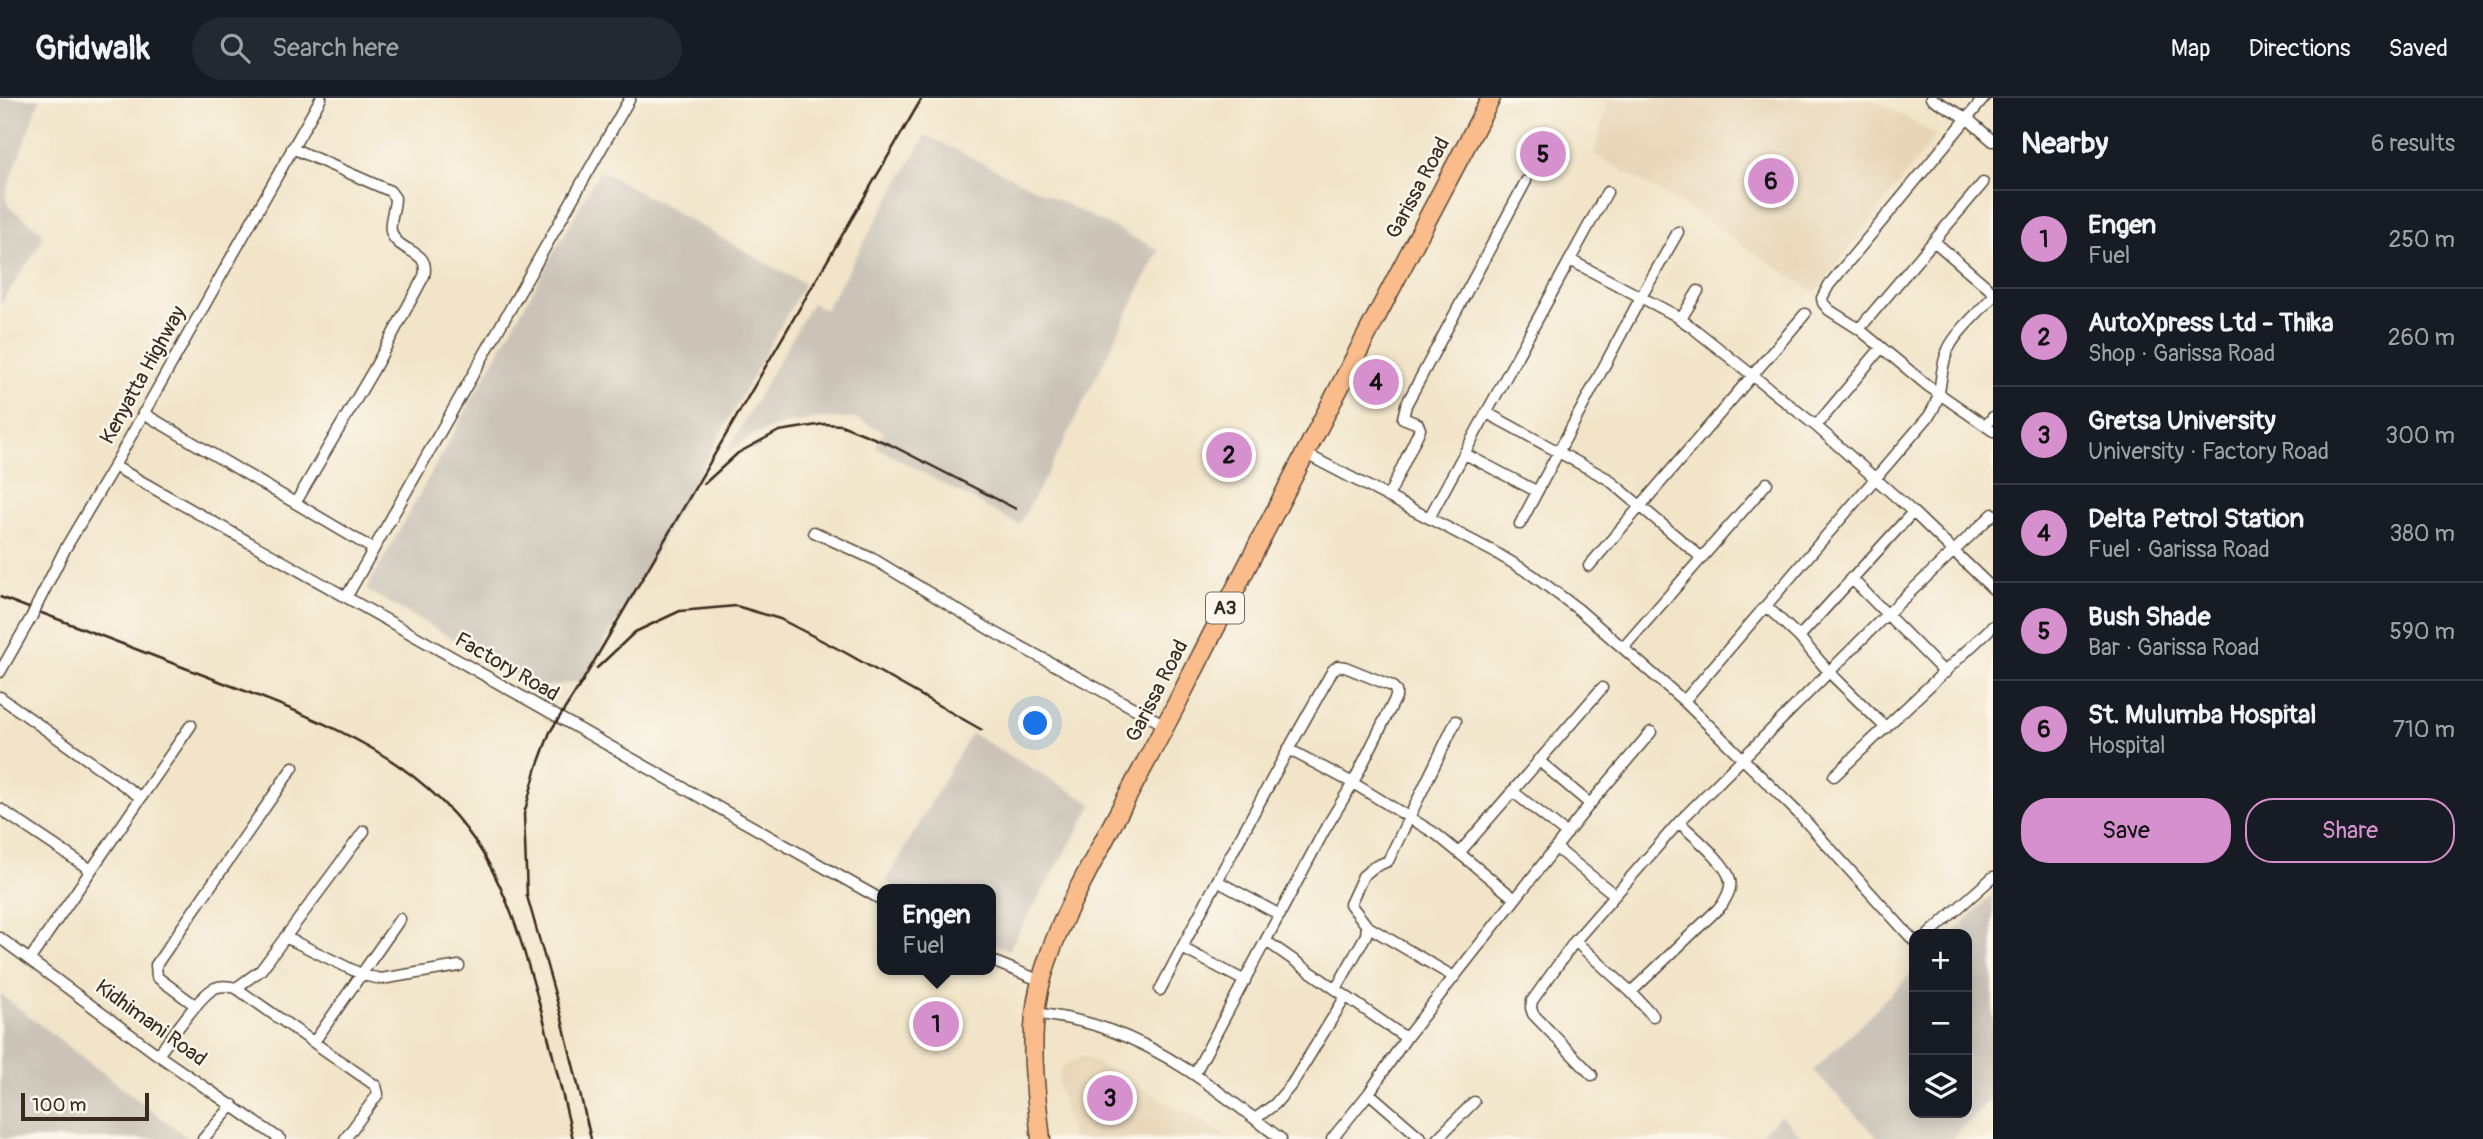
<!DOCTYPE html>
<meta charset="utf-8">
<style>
body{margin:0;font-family:Pangolin,sans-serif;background:#242831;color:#f1f3f6}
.controls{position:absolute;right:21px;bottom:21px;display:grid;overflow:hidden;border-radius:14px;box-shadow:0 4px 18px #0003}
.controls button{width:63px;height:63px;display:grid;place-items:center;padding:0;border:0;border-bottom:2px solid #363941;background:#171b24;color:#f1f3f6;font:35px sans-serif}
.scale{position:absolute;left:21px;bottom:18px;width:128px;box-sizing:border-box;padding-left:7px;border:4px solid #3b2a1e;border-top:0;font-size:19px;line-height:24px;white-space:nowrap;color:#3b2a1e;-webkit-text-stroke:5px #fbf7ec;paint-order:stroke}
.you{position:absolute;left:1036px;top:626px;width:24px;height:24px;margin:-18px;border:5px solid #fff;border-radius:50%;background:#1a73e8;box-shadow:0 0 0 10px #1a73e833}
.badge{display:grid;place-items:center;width:46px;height:46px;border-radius:50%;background:#d690ce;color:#111;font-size:23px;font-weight:700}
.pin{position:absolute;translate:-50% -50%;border:4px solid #fff;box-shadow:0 2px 7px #0006}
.popup{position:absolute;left:877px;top:786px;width:119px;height:91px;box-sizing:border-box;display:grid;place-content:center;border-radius:14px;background:#171b24;filter:drop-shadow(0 2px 5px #0005);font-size:23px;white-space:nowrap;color:#9ea1a6}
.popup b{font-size:26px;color:#f1f3f6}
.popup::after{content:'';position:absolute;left:50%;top:100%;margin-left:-14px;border:14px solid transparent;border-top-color:#171b24}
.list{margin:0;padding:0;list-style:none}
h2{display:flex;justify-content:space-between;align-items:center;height:91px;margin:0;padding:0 28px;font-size:30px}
h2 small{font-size:23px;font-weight:400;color:#9ea1a6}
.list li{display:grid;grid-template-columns:46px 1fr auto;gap:21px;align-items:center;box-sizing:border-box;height:98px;padding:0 28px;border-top:2px solid #363941}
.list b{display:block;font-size:26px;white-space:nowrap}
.list p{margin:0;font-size:23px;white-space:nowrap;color:#9ea1a6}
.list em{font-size:23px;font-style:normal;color:#9ea1a6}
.actions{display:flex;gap:14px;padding:21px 28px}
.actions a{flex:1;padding:16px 0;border:2px solid #d690ce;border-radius:28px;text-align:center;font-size:24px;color:#d690ce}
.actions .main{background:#d690ce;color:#111}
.icon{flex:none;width:38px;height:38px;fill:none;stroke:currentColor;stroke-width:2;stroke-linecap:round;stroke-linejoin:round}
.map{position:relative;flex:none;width:1993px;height:1041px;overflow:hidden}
header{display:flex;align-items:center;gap:42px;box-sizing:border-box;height:98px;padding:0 35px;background:#171b24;border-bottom:2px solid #363941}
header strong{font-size:33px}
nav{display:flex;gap:38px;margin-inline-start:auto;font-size:24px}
.search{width:490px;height:63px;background:#242831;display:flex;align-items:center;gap:18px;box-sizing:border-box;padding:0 24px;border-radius:38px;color:#9ea1a6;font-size:26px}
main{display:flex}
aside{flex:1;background:#171b24}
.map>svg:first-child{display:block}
</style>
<header>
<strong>Gridwalk</strong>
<div class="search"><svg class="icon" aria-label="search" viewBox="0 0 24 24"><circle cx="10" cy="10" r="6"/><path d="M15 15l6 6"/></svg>Search here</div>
<nav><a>Map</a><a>Directions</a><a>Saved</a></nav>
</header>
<main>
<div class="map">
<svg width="1993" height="1041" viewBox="0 0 1993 1041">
<rect width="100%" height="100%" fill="#fbf7ec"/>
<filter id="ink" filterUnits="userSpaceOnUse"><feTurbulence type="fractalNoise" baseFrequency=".0143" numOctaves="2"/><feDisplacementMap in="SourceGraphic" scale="14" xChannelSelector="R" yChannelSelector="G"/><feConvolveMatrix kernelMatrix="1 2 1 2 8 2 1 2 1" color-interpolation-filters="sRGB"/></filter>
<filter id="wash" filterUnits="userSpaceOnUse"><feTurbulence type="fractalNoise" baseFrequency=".00686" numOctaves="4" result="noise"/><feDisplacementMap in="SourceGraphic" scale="28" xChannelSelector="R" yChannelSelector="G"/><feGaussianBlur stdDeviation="1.57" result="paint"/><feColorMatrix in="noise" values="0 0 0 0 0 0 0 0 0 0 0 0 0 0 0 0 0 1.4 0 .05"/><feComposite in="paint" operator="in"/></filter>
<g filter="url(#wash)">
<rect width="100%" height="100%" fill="#f1e4c8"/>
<path fill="#e7d5b7" d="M 1609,0 L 1871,0 L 1936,37 L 1815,195 L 1688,110 L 1594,56 Z
M 1083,958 L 1233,1041 L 1072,1041 L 1058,984 L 1060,974 L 1064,968 Z"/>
<path fill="#cbc3b8" d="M 0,0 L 40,0 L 5,98 L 9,109 L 41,132 L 43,141 L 0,207 Z
M 926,37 L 1159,152 L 1062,348 L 1019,427 L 876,349 L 884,334 L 858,321 L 821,320 L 779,327 L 754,337 L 726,355 L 812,205 L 825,212 Z
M 600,72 L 804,186 L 584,582 L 541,590 L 366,492 Z
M 971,635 L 1093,706 L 1008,853 L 990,843 L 990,791 L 901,791 L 886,783 Z
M 1993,796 L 1993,999 L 1951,1041 L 1879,1041 L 1813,973 L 1914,873 L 1914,1015 L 1967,1015 L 1967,836 L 1952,836 Z
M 0,896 L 189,1041 L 0,1041 Z
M 1781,1017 L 1804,1041 L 1756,1041 Z"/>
</g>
<g filter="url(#ink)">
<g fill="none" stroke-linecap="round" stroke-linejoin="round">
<g stroke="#564638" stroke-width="13">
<path id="street" d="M 1931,0 L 1968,21 L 1993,43
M 1984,0 L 1829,187 L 1822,200 L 1823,205 L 1829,212 L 1859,231 L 1928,288 L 1993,333
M 292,50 L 390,93 L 395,100 C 395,112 389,122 391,133 C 397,156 431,150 424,178 L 374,271 L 296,404
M 1935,144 L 1993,194
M 1570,162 L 1673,216 L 1693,230 L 1816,328 L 1881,250
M 1681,221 L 1698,193
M 1859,231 L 1983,85
M 143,315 L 373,451
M 1487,315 L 1608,381 L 1702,460
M 1816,328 L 1913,414 L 1993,491
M 1986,328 L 1993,319
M 1304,355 L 1496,455 L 1531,476 L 1578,511 L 1684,603 L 1798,715 L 1914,843
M 1465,356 L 1536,393
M 114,368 L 882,802
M 1388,399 L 1420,331 L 1418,326 L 1403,320 L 1406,307 L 1526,83
M 1429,420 L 1607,94
M 1520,426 L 1641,199 L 1678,134
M 814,434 L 875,462 L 992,533 L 1165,627
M 1589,468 L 1805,216
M 1851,480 L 1945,575
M 347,498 L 630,0
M 37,507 L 65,451 L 114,368 L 321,0
M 1766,508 L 1799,539 L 1829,574 L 1886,630
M 1799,539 L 1913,414
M 1623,550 L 1767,385
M 0,574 L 32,518
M 0,599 L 140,699
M 1684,603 L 1929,318 C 1944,296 1938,278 1947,254 C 1954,235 1980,214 1993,198
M 1538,662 L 1590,706
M 1834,678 L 1993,528
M 1512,693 L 1567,736
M 0,711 L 91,772
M 1556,750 L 1615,797
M 1460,754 L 1602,590
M 1217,783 L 1280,817
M 1929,836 L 1993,779
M 285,839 L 363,877 L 381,881 L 459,868
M 0,840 L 158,957 L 280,1041
M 1266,843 L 1406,940
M 1575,843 L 1631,894 L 1722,807 C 1726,800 1732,791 1730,782 C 1727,765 1692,737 1679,724
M 1182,850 L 1245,883
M 30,861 L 191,627
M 990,862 L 1041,883
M 1454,879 L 1367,828 L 1350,806 L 1363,778 L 1374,769 L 1388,763 L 1456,623
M 236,890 L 261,872 L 364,733
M 1336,891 L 1366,837 L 1367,828
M 1160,892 C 1216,784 1273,677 1333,572 L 1338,568 L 1345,569 L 1392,588 L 1396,593 L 1396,599 L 1353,685 L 1288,651
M 1631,894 L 1653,918
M 196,908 L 157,879 L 156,867 L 293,669
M 1036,915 C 1061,919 1086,923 1109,932 C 1174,955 1227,1000 1281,1041
M 314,944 L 400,821
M 158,957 C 170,942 200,896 215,890 C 222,887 229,888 236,890 L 376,988 L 378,996 L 345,1041
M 1195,975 L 1324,733 L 1353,685 L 1436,736 L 1515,801
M 1592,977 L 1533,916 L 1531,910 L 1532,903 L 1575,843 L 1679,724 L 1886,517 L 1993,416
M 1369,995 L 1422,1041
M 1255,1021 L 1275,1006 L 1292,986 L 1346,898
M 203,1041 L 233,1007
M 1332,1041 L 1369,995 L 1406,940 L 1590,706 L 1651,634
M 1437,1041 L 1474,1004"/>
</g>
<g stroke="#564638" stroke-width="21">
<path id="highway" d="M 1041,1041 C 1035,989 1027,932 1042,880 C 1055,833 1078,791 1101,748 C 1125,702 1150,657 1174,611 C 1278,406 1384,203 1491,0"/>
</g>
<use href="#street" stroke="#fff" stroke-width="10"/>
<use href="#highway" stroke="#fabc8b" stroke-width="18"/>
<path stroke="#3b2a1e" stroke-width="2.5" d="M 704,386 L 738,355 L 779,333 L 824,326 L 841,327 L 891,347 L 1016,411
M 0,499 C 66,525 132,550 198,575 C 306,617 423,653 485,759 C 509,801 521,842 534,887 C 549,938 561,990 573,1041
M 597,570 L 635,534 L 680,513 L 736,508 L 780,521 L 846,555 L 982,632
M 591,1041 L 561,917 L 527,798 L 524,716 L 537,669 L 550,634 L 582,584 L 922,0"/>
<g stroke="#564638" stroke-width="13" stroke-linecap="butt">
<path id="street-bridge" d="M 32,518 L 37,507"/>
</g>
<use href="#street-bridge" stroke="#fff" stroke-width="10"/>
</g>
</g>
<g text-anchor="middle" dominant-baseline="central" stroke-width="5" stroke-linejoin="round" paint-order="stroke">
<rect fill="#fbf7ec" stroke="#75685c" stroke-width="2" x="1206" y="494.5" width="38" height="31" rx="5"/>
<g font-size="19" font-weight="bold" fill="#3b2a1e">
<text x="1225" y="510">A3</text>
</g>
<g font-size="21" fill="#3b2a1e" stroke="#fbf7ec">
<text transform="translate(1418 90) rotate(-62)">Garissa Road</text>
<text transform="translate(143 277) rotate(-61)">Kenyatta Highway</text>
<text transform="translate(507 569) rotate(30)">Factory Road</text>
<text transform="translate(1157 593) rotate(-63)">Garissa Road</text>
<text transform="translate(151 925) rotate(36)">Kidhimani Road</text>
</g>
</g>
</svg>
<div class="controls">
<button>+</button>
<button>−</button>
<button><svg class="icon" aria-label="layers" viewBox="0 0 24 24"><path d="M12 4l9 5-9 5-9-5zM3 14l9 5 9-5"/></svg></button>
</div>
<div class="scale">100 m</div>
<div class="you"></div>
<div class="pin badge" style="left:936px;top:926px">1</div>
<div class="popup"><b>Engen</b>Fuel</div>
<div class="pin badge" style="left:1229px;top:357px">2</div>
<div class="pin badge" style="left:1110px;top:1000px">3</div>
<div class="pin badge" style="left:1376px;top:284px">4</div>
<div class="pin badge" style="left:1543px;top:56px">5</div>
<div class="pin badge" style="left:1771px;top:83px">6</div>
</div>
<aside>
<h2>Nearby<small>6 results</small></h2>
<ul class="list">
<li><span class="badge">1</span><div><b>Engen</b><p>Fuel</p></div><em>250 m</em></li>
<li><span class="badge">2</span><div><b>AutoXpress Ltd - Thika</b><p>Shop · Garissa Road</p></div><em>260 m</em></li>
<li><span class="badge">3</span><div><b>Gretsa University</b><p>University · Factory Road</p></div><em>300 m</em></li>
<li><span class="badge">4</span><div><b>Delta Petrol Station</b><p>Fuel · Garissa Road</p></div><em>380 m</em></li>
<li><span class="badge">5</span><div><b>Bush Shade</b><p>Bar · Garissa Road</p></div><em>590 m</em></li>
<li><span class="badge">6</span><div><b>St. Mulumba Hospital</b><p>Hospital</p></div><em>710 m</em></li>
</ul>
<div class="actions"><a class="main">Save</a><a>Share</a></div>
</aside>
</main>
